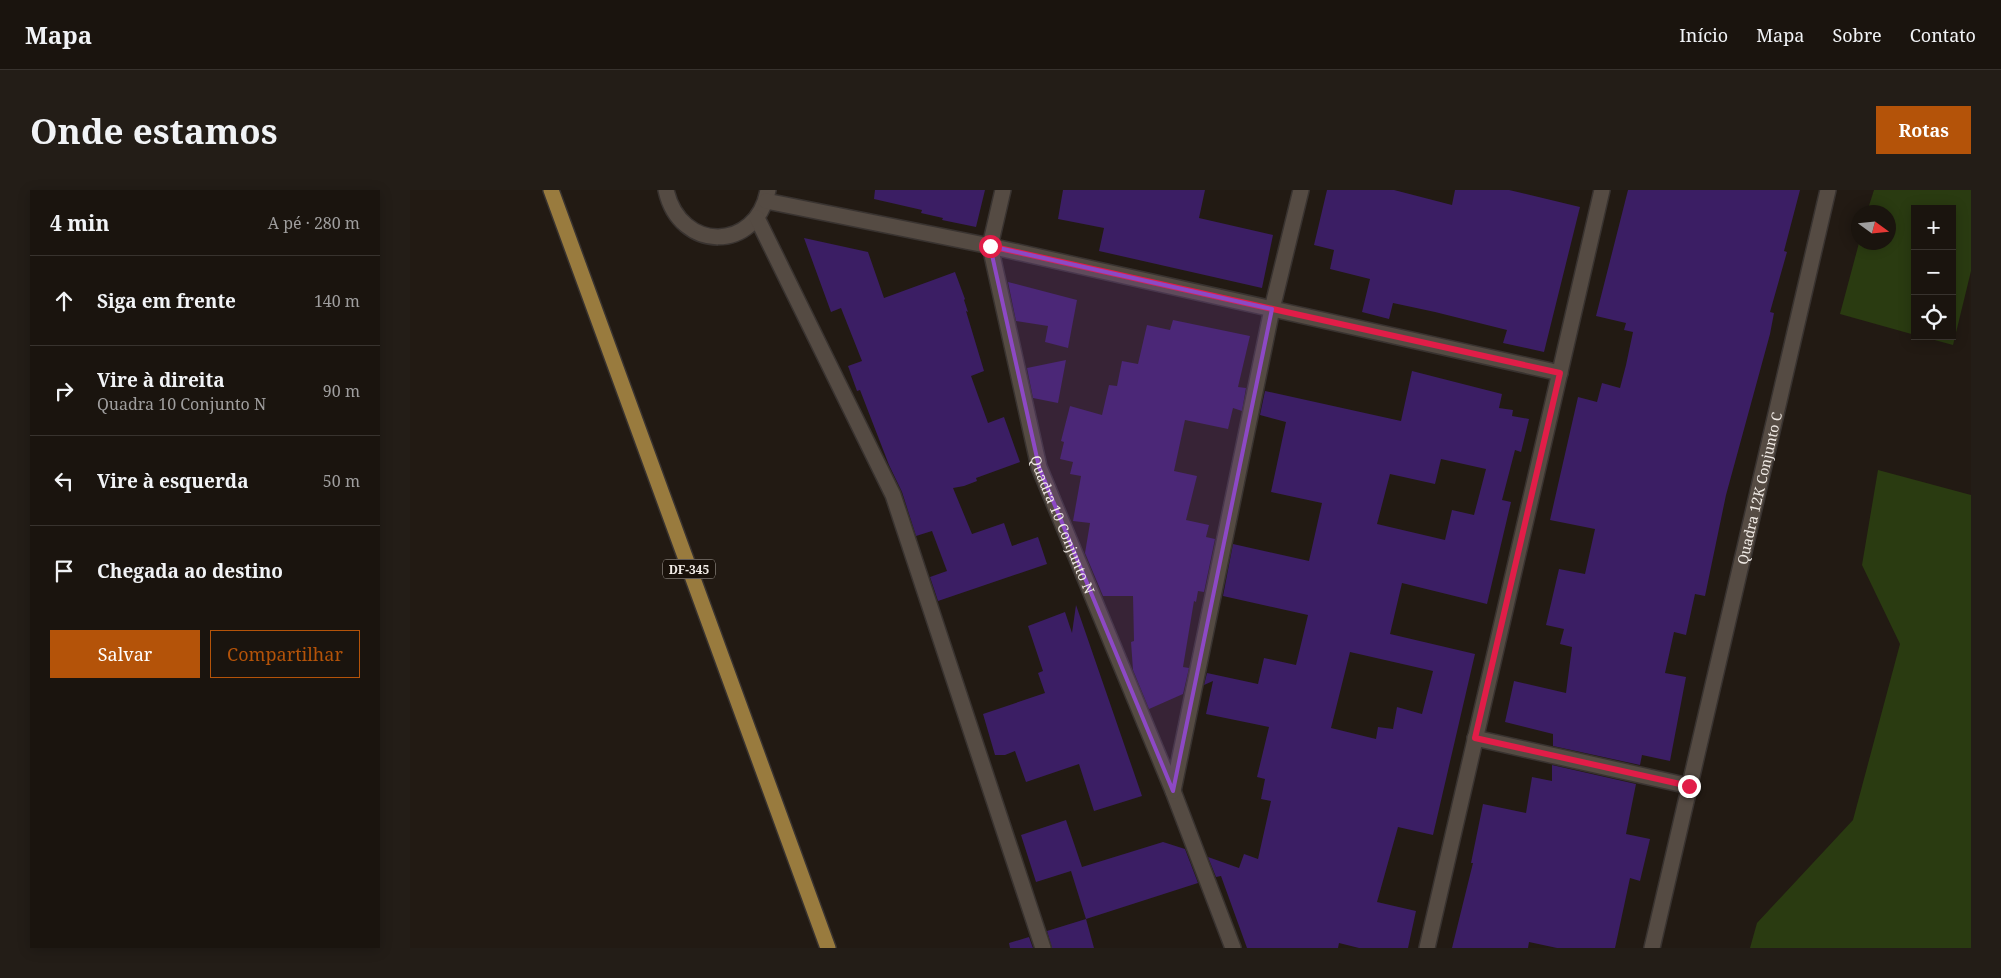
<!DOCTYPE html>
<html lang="pt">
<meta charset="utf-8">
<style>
body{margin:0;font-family:"Noto Serif",serif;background:#231d17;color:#f1f3f6}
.controls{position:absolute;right:15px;top:15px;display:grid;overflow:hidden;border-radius:0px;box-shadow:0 2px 12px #0003}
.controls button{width:45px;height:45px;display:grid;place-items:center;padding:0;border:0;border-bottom:1px solid #38332e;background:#1a140e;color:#f1f3f6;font:25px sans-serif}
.compass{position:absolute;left:1441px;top:15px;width:45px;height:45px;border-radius:50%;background:#1a140e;box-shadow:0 2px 12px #0003;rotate:105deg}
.stop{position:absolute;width:15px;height:15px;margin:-11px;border:4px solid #e11d48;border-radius:50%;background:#fff}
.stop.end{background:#e11d48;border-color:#fff;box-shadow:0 1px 5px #0008}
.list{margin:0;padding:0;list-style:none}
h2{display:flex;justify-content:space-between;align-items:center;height:65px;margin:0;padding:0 20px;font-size:21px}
h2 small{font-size:16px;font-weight:400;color:#9f9e9e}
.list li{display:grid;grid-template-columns:32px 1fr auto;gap:15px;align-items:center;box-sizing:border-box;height:90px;padding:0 20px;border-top:1px solid #38332e}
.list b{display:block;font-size:19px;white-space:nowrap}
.list p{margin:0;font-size:16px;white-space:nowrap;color:#9f9e9e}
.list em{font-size:16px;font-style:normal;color:#9f9e9e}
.actions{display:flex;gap:10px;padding:15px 20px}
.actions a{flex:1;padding:11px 0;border:1px solid #b45309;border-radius:0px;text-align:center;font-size:18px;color:#b45309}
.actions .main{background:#b45309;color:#fff}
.icon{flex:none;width:28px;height:28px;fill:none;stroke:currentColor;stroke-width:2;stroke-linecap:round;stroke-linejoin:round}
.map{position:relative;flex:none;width:1561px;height:758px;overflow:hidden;border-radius:0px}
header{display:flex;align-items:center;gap:30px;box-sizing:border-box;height:70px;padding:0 25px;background:#1a140e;border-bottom:1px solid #38332e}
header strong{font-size:24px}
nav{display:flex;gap:28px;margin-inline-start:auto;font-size:18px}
.intro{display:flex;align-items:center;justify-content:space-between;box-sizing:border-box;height:120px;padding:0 30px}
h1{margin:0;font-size:35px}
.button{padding:12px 22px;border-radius:0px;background:#b45309;color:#fff;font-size:18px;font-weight:700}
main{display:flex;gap:30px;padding:0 30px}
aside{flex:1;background:#1a140e;border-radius:0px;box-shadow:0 2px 12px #0003}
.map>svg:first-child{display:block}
</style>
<header>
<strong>Mapa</strong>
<nav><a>Início</a><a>Mapa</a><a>Sobre</a><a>Contato</a></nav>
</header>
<div class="intro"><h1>Onde estamos</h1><a class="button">Rotas</a></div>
<main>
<aside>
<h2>4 min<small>A pé · 280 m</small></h2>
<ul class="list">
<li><svg class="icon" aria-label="ahead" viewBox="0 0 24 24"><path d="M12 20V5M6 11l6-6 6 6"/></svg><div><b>Siga em frente</b></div><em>140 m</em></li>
<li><svg class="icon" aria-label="right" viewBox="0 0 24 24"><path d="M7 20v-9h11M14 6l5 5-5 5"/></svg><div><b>Vire à direita</b><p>Quadra 10 Conjunto N</p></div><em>90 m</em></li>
<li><svg class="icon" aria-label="left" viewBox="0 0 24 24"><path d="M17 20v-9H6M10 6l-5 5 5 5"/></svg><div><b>Vire à esquerda</b></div><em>50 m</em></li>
<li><svg class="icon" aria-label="arrive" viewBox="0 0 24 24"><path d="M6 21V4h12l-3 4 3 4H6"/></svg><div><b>Chegada ao destino</b></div></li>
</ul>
<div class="actions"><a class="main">Salvar</a><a>Compartilhar</a></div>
</aside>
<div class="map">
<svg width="1561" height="758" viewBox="0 0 1561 758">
<rect width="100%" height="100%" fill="#221a13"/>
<path fill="#2a3b11" d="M 1464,0 L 1561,0 L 1561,81 L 1543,155 L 1510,146 L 1542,146 L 1542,19 L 1505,19 L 1505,145 L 1430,124 L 1449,53 L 1478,52 L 1478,22 L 1457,22 Z
M 1468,280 L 1561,305 L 1561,758 L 1340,758 L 1347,733 L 1443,630 L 1490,454 L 1452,375 Z"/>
<path fill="#3b1e64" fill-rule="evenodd" d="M 465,0 L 575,0 L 566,37 L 532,30 L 533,28 L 511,23 L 512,20 L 464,9 Z
M 653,0 L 795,0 L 789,28 L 863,45 L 852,98 L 689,61 L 694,38 L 648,29 Z
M 917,0 L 984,0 L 1042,15 L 1045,0 L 1099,0 L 1170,17 L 1134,162 L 1093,153 L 1097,140 L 1025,122 L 983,113 L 979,129 L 952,122 L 960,89 L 920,79 L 924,60 L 904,55 Z
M 1218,0 L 1390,0 L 1374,61 L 1377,62 L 1360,122 L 1364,123 L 1360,144 L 1316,305 L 1295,406 L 1285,404 L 1276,445 L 1264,442 L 1255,483 L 1276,487 L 1260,571 L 1232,565 L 1230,575 L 1143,556 L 1143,544 L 1095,532 L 1104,491 L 1156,503 L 1162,457 L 1150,454 L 1154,439 L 1136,435 L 1149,379 L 1175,384 L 1185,339 L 1140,330 L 1168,207 L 1187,212 L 1192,193 L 1210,198 L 1216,175 L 1223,142 L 1214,140 L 1216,133 L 1186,126 Z
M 394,48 L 458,62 L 474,108 L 545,82 L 555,109 L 554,110 L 558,122 L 556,121 L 574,181 L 561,186 L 578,233 L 594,227 L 610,272 L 566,288 L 567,291 L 554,296 L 543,298 L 562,344 L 594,333 L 602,356 L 628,347 L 637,374 L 528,411 L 520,387 L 537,381 L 522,341 L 506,346 L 492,302 L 479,275 L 450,200 L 447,201 L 438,176 L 452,171 L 431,118 L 421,122 Z
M 598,92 L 667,110 L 658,158 L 635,152 L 638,136 L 606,131 Z
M 763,130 L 840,146 L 828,197 L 836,198 L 832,221 L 823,218 L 818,239 L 775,230 L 764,281 L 787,286 L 776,330 L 799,335 L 796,347 L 805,349 L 794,402 L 788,401 L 786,412 L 784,411 L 773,477 L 779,478 L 773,504 L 739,519 L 723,480 L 721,452 L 724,451 L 723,406 L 693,406 L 675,363 L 680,333 L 663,331 L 671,286 L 660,284 L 663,272 L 650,269 L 654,252 L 651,251 L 660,216 L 692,225 L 699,195 L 707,196 L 712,171 L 728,174 L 737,135 L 760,140 Z
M 656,170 L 648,213 L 623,208 L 617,178 Z
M 1002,181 L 1092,204 L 1089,218 L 1103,220 L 1102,226 L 1119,229 L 1111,262 L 1105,260 L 1092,310 L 1101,312 L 1077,414 L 992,393 L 980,444 L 1065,464 L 1023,645 L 988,637 L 967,712 L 1006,721 L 998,758 L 949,758 L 929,753 L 928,758 L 837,758 L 811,686 L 806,687 L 798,667 L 829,678 L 834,664 L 848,669 L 861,611 L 851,609 L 855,589 L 847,587 L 859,537 L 796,524 L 803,491 L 794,495 L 797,483 L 848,494 L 854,468 L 886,475 L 898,425 L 813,406 L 823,354 L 899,371 L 912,313 L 861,302 L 876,232 L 850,225 L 855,201 L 991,231 ZM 1031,269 L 1076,279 L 1064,325 L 1042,320 L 1035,350 L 967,334 L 980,284 L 1025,294 ZM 940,462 L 1023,481 L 1012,524 L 987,517 L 983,539 L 968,537 L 966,549 L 921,538 Z
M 666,415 L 732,606 L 684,621 L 669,574 L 616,592 L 605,561 L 595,565 L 585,565 L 573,524 L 635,503 L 628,483 L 633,481 L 618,436 L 655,422 L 662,443 Z
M 1142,575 L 1226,594 L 1216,644 L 1240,649 L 1230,691 L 1220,688 L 1205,758 L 1147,758 L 1119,752 L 1118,758 L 1042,758 L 1063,673 L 1061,673 L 1073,614 L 1116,623 L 1122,587 L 1142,591 Z
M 656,630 L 672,677 L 753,652 L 775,659 L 788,693 L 676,729 L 661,681 L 626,692 L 611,645 Z
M 676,729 L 684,758 L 642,758 L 637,741 Z
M 619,747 L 623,758 L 600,758 L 599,753 Z"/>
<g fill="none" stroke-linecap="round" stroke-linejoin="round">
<g stroke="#393330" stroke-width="18">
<g id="minor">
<path d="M 256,0 C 270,63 347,62 358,0"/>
<path id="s1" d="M 593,0 L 580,56 L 629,277 L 763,601 L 823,758"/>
<path d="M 356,11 L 580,56 L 1150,183"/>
<path d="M 347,28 L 483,305 L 633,758"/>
<path d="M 1065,548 L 1279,596"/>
<path d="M 763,601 L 862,119 L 891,0"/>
<path d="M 1017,758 L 1192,0"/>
<path id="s2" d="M 1242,758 L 1418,0"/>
</g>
</g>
<g stroke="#393330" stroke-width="18">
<path id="primary" d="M 141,0 L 418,758"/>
</g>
<use href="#minor" stroke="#554b43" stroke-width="15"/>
<use href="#primary" stroke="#997b3e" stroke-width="15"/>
</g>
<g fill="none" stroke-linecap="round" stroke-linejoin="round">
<path stroke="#e11d48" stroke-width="6" d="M 580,56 L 1150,183 L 1065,548 L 1279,596"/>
</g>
<path fill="#8d49c5" fill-opacity="0.2" stroke="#8d49c5" stroke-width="4" stroke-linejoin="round" d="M 580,56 L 862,119 L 763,601 L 629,277 Z"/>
<g text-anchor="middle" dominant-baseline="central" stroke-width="4.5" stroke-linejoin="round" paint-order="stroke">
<rect fill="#19110a" stroke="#b0aaa4" stroke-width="1" x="253" y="369.5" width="52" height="19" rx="4"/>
<g font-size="12" font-weight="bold" fill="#f1ebe6">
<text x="279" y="379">DF-345</text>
</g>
<g font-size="14" fill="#f1ebe6" stroke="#19110a">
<text stroke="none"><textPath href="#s2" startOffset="472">Quadra 12K Conjunto C</textPath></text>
<text stroke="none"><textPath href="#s1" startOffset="346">Quadra 10 Conjunto N</textPath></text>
</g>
</g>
</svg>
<div class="controls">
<button>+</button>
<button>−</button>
<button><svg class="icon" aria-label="locate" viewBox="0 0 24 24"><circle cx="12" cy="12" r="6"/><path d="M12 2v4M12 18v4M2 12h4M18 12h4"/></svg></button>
</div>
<svg class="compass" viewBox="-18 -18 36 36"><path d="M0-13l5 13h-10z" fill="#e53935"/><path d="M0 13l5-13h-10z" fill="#9f9e9e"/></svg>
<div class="stop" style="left:580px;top:56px"></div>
<div class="stop end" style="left:1279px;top:596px"></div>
</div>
</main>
